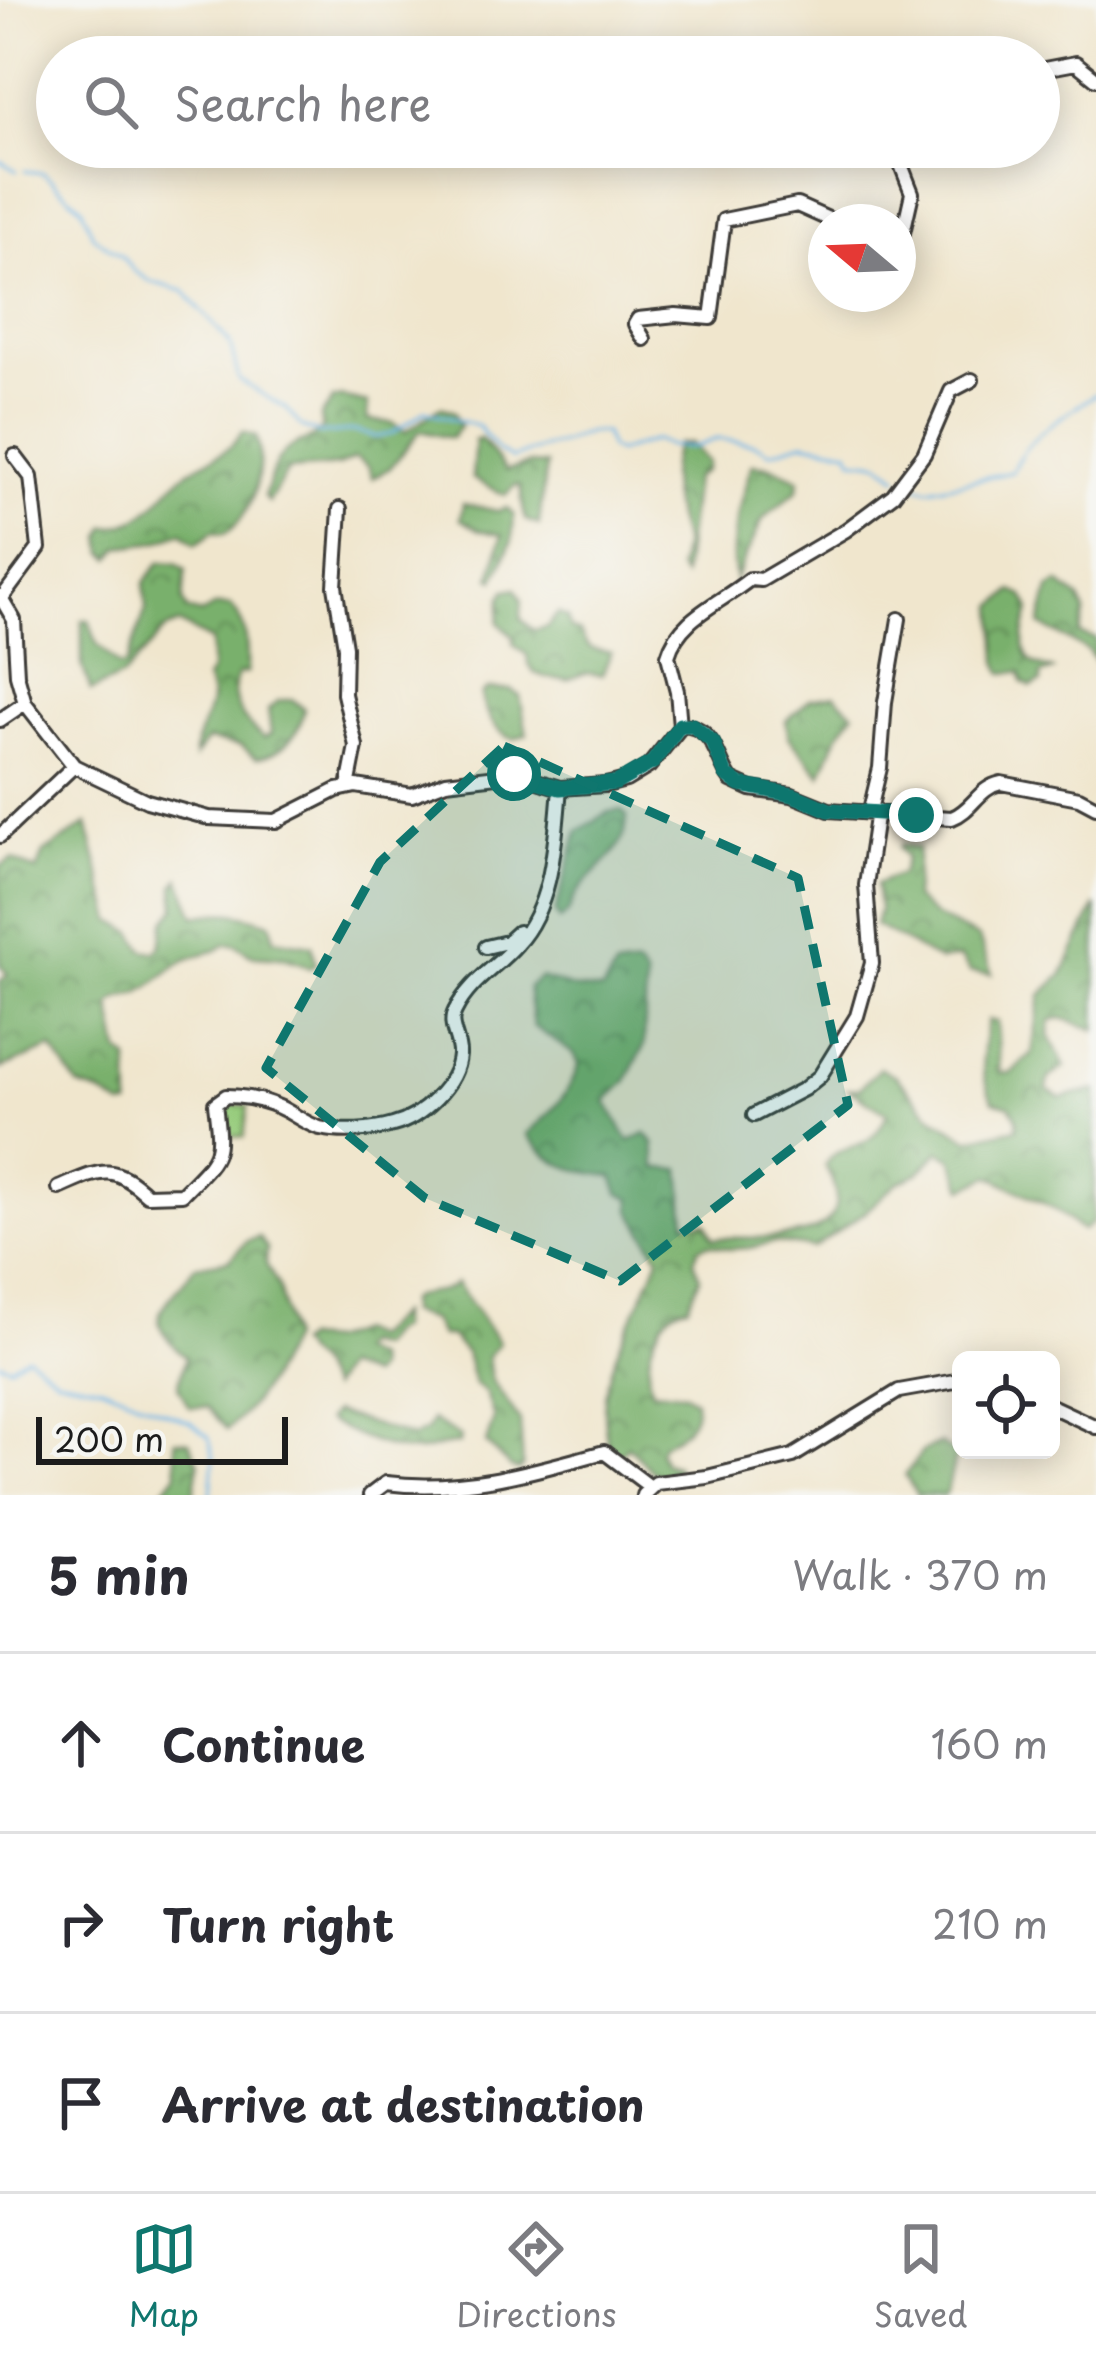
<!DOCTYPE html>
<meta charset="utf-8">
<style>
body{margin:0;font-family:"Playpen Sans",sans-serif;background:#f7f7f7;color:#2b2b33}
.controls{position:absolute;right:36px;bottom:36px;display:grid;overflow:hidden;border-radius:18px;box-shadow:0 6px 30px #0003}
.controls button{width:108px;height:108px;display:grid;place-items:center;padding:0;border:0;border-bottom:3px solid #e1e1e2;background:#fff;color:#2b2b33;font:60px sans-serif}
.compass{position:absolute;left:808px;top:204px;width:108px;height:108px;border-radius:50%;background:#fff;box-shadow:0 6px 30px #0003;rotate:289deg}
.scale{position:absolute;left:36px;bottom:30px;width:252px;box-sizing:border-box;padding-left:12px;border:6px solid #1c1c1c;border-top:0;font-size:33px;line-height:42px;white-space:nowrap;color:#1c1c1c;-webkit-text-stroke:9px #f6f6f2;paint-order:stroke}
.stop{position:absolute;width:36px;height:36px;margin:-27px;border:9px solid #0f766e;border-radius:50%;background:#fff}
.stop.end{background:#0f766e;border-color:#fff;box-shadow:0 3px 12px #0008}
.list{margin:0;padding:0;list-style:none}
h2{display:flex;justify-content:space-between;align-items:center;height:156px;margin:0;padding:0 48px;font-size:51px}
h2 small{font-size:39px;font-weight:400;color:#7c7c81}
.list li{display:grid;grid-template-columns:78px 1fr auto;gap:36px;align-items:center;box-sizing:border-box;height:180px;padding:0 48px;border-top:3px solid #e1e1e2}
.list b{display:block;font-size:45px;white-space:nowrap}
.list em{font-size:39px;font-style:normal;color:#7c7c81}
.icon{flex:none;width:66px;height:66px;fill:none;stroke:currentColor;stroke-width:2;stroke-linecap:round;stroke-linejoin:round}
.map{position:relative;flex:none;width:1096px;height:1495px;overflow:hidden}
.search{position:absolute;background:#fff;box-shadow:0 6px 30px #0003;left:36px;right:36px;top:36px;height:132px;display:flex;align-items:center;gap:30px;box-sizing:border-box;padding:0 42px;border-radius:66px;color:#7c7c81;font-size:45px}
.sheet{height:696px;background:#fff}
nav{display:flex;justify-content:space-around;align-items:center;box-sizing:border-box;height:168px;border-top:3px solid #e1e1e2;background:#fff;font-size:33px;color:#7c7c81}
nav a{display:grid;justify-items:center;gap:6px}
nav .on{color:#0f766e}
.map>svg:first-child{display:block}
</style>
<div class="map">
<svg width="1096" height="1495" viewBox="0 0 1096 1495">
<defs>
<pattern id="forest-crowns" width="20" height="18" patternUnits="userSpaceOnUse" patternTransform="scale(3)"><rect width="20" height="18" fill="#79b06c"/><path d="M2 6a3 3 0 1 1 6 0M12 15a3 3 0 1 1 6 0" fill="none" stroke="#628e58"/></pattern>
</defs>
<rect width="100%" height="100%" fill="#f6f6f2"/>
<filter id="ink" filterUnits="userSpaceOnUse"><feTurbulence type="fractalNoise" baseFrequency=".00833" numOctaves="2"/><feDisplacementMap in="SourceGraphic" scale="24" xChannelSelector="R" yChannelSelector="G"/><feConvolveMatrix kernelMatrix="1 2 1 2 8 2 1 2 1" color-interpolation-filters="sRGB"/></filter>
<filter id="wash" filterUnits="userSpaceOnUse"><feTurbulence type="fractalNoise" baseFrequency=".004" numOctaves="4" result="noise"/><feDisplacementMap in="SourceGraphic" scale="48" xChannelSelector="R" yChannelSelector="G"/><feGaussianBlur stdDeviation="2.7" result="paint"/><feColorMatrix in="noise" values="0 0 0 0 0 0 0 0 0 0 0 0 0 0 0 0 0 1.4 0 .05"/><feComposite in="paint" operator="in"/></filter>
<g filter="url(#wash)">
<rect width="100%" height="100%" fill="#f0e6cd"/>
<path fill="url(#forest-crowns)" stroke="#4a6644" stroke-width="3" d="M 341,397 L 368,403 L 367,420 L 393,423 L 405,432 L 441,407 L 454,412 L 460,427 L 451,438 L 420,431 L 390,468 L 372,478 L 368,467 L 355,458 L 338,466 L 288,470 L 269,502 L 264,496 C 270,481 274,459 288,449 C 301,440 312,442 322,428 L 321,416 L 333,399 Z
M 242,432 L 256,436 C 266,467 253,518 224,534 L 213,532 L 196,544 L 182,532 L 157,542 L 120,547 L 111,558 L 104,552 L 102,538 L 106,527 C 150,526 159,491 190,470 C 212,456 230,454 242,432 Z
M 481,439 L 506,471 L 528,464 L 546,465 L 539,525 L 525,520 L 520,486 L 516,485 L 505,495 L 472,478 L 475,440 Z
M 690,443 L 707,462 L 705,470 L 694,478 L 683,576 L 678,569 L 683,541 C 674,516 662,470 678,444 Z
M 752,464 L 770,466 L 799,479 L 798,490 L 763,519 L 735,580 C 728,541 740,501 752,464 Z
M 463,504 L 498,511 L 507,508 L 514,515 L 512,541 L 495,580 L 491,578 L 502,535 L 479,530 L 460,519 Z
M 160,562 L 177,563 L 186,570 L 183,601 L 187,610 L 201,614 L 216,606 L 231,606 C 249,626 247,647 247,673 L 238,674 C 227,700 242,722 264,738 L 271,734 L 268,710 L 278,701 L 292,699 L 304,709 C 301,734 282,754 256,758 L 241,746 L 207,740 L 195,757 C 193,731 221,704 206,680 L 211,671 L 211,641 L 180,624 L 166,629 L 123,676 L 91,691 L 82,665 L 82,620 L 89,620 L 97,644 L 120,666 L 126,665 L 146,609 L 144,583 Z
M 1059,583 L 1078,598 L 1085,612 L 1079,634 L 1096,639 L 1096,662 L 1087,650 L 1040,625 L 1049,589 Z
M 516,588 L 522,600 L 521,619 L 533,630 L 547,627 L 558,613 L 567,618 L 570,629 L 580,632 C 590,655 592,647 611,653 L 602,675 L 585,673 L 567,680 L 547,678 L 535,673 L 528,664 L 527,655 L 514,645 L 513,636 L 499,623 L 501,598 L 506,590 Z
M 1013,591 L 1024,596 L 1031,609 C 1026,622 1018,651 1032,662 C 1038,667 1046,667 1053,670 L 1041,674 L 1041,682 L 1031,687 L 1023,682 L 1021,672 L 1003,673 L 998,662 L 995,606 Z
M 488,689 L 511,690 L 520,696 L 527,734 L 514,739 C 496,734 483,712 481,694 Z
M 835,695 L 854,713 L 838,735 L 821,775 L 789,737 L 786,721 L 810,699 Z
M 621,810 L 627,816 C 627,855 593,867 575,896 C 569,907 571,913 560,920 L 555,913 L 578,831 L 609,812 Z
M 87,824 L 113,921 L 133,932 L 144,950 L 155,952 L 161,946 L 165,922 L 176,908 L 174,886 L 180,878 L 195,916 C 230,909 237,913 271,923 L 274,939 L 312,945 L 316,964 L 310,968 C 292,957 277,958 256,956 C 245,955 242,945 232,944 C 220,943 226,948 215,951 C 171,961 178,968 144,990 C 132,998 121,994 111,1005 L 120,1052 L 129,1060 L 130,1106 L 122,1107 L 100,1093 L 78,1086 L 52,1048 L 0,1069 L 0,981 L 8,975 L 0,965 L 0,866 L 12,859 L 37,871 L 44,853 Z
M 902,844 L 918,848 L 914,898 L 934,916 L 979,938 L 992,974 L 970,972 L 960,958 L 939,961 L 875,925 L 879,909 L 876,884 L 901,874 L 906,857 L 899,848 Z
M 1096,905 L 1096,1030 L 1062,1018 L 1051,1020 L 1049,1035 L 1065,1067 L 1049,1078 L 1047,1089 L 1061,1098 L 1096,1090 L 1093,1222 L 1082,1231 L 1055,1209 L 990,1176 L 964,1188 L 952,1158 L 939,1151 L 919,1173 L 897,1183 L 864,1213 L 813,1248 L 775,1242 L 749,1248 L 730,1249 L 708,1244 L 699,1248 L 694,1260 L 700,1278 L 688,1305 C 656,1308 641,1364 652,1390 L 685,1393 L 695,1400 C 698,1423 680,1435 662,1444 L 659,1451 L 664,1463 L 676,1466 L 679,1476 C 645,1477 650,1466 628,1446 L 618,1456 L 610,1450 C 587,1378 637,1321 659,1257 L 631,1210 L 632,1199 L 619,1193 L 613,1176 C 576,1173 549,1165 527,1134 C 553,1111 568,1097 579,1064 L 574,1054 L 533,1026 L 528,987 L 540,978 L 573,988 L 602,991 L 615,969 L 637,966 L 646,977 L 644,1046 L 626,1082 L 606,1101 C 616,1114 619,1129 630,1141 L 646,1133 L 654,1143 L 656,1168 L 681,1169 L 686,1223 L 706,1222 L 713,1238 C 764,1236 870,1250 825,1165 C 844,1136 870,1158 887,1113 L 848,1089 L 859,1088 L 880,1068 L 896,1076 L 931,1115 L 969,1139 L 1017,1128 L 1017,1118 L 1010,1106 L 993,1101 C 979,1075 981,1048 988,1020 L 997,1022 L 1000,1073 L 1011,1073 L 1032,1053 L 1041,995 L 1062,975 Z
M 259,1237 L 267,1248 L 266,1264 L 279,1287 L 290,1339 C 274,1371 255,1407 227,1430 L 207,1407 L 189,1407 L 178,1386 L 186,1357 C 133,1311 170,1309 194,1266 L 229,1260 L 247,1241 Z
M 456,1283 L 499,1343 L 488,1357 L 491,1379 L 520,1421 L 523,1465 L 519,1470 L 511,1468 L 486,1443 L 494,1418 L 486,1393 L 474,1384 L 466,1353 L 450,1336 L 440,1336 L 432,1320 L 408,1313 L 408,1300 C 423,1289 442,1297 456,1283 Z
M 398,1314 L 398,1329 L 390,1333 L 378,1348 L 362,1344 L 357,1351 L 374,1359 L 376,1370 L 370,1377 L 343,1367 L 330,1389 L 316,1365 L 296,1345 L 303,1339 L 329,1341 L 356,1331 L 372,1338 Z
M 334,1412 L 412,1437 L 427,1430 L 432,1420 L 460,1437 L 459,1444 C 444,1443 435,1449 421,1451 C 398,1455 345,1433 327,1420 Z
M 175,1440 L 189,1441 L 199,1463 L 194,1495 L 160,1495 L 177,1473 Z
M 940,1443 L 956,1455 L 947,1491 L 944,1495 L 917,1495 L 905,1475 L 922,1452 Z"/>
<path fill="#97cc7d" stroke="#5a744c" stroke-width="3" d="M 229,1104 L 248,1106 L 244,1137 L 225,1135 Z"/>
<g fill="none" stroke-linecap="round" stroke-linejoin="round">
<path stroke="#6db5e5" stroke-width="3" d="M 0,161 L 17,171
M 25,171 L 43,173 L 82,207 L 93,236 L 122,256 L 133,270 L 151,282 L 184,291 L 230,343 L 239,380 L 285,408 L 302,427 L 320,434 L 354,431 L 377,437 L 391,434 L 425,411 L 478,426 L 498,451 L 512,459 C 531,450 539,449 558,444 C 577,439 583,429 604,433 L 610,449 L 618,452 L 655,440 L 669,446 L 694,447 L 717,439 L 755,444 L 770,452 L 804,442 L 849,450 L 853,459 L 880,462 L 898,477
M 906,482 L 929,489 L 1012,472 C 1027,434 1064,416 1096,394
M 0,1362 L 10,1366 L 27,1355 L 57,1378 L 102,1386 L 192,1423 L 209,1437 L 214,1457 L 211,1495"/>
</g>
</g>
<g filter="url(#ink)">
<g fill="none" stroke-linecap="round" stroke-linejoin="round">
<g stroke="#3c3a37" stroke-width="18">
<path id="minor" d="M 1039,70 L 1076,63 L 1096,79
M 898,255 L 912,193 L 898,157 L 901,147
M 644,339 L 635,324 L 638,319 L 676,315 L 711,318 L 724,220 L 797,205 L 835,222
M 340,509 L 335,586 L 345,647 L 344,694 L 356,746 L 348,787
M 0,596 L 14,620 L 17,675 L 25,703 L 74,766 L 147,801 L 209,818 L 276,821 L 337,790 L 356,786 L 412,795 L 446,782 L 514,774 L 560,788 L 606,785 L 626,780 L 649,766 L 682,725 C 716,727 715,758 731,780 L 751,789 L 792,795 L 829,810 L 952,818 C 973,810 978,788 1001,783 L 1079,798 L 1096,807
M 2,598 L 39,548 L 31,477 L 15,456
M 0,720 L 25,703
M 680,726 L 677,691 L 668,656 C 679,617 721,603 750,579 L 761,580 L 846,530 L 893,495 L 924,454 L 951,391 L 972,380
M 870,810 L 880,768 L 885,702 L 899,619
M 0,836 L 74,766
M 486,947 L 507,942 L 518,932
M 754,1115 L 804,1089 L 820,1076 L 857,1016 L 872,963 L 866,885 L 877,811
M 59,1188 C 101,1170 112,1162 147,1195 L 182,1194 C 220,1155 222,1159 215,1104 L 226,1096 C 243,1096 263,1100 279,1107 C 293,1113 305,1124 320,1128 C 341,1133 373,1131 393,1125 C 421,1118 457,1085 459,1055 C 460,1039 447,1026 455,1011 C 470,981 496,968 517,944 C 554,904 555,839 560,788
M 1051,1406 L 1096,1427
M 370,1495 L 386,1483 C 462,1493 532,1472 604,1452 L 649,1486
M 643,1495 L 656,1483 L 707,1477 L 793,1456 L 899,1391 L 961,1380"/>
</g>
<use href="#minor" stroke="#fff" stroke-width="12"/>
</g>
</g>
<g fill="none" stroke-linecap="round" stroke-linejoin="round" filter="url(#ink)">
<path stroke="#0f766e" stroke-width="15" d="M 514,774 L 560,788 L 616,783 L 653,762 L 680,725 L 692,725 L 713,742 L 726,775 L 740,785 L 793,795 L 829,810 L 916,815"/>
</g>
<path fill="#0f766e" fill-opacity="0.2" stroke="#0f766e" stroke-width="9" stroke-dasharray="24 15" stroke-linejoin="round" d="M 504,746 L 798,878 L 848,1105 L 620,1281 L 425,1198 L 266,1068 L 380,862 Z"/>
</svg>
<div class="controls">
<button><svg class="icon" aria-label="locate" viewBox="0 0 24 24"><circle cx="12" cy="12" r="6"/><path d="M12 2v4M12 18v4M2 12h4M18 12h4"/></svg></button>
</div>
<svg class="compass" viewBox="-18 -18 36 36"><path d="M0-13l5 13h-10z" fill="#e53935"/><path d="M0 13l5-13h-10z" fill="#7c7c81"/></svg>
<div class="scale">200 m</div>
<div class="stop" style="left:514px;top:774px"></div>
<div class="stop end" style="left:916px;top:815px"></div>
<div class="search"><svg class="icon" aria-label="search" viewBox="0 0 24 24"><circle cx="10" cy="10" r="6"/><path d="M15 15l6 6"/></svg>Search here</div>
</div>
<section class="sheet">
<h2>5 min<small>Walk · 370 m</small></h2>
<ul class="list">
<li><svg class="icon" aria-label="ahead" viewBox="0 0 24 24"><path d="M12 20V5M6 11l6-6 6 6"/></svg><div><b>Continue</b></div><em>160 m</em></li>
<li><svg class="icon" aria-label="right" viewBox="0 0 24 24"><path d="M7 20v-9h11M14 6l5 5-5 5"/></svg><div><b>Turn right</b></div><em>210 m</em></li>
<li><svg class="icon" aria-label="arrive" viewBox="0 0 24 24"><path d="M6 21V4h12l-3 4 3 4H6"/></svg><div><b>Arrive at destination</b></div></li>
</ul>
</section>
<nav>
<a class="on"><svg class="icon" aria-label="map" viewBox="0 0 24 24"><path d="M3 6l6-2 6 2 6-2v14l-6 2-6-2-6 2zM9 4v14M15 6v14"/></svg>Map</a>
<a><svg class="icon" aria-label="directions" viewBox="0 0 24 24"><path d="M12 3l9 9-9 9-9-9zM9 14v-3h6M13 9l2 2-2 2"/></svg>Directions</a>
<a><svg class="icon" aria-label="saved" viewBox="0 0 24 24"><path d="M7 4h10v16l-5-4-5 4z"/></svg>Saved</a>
</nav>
